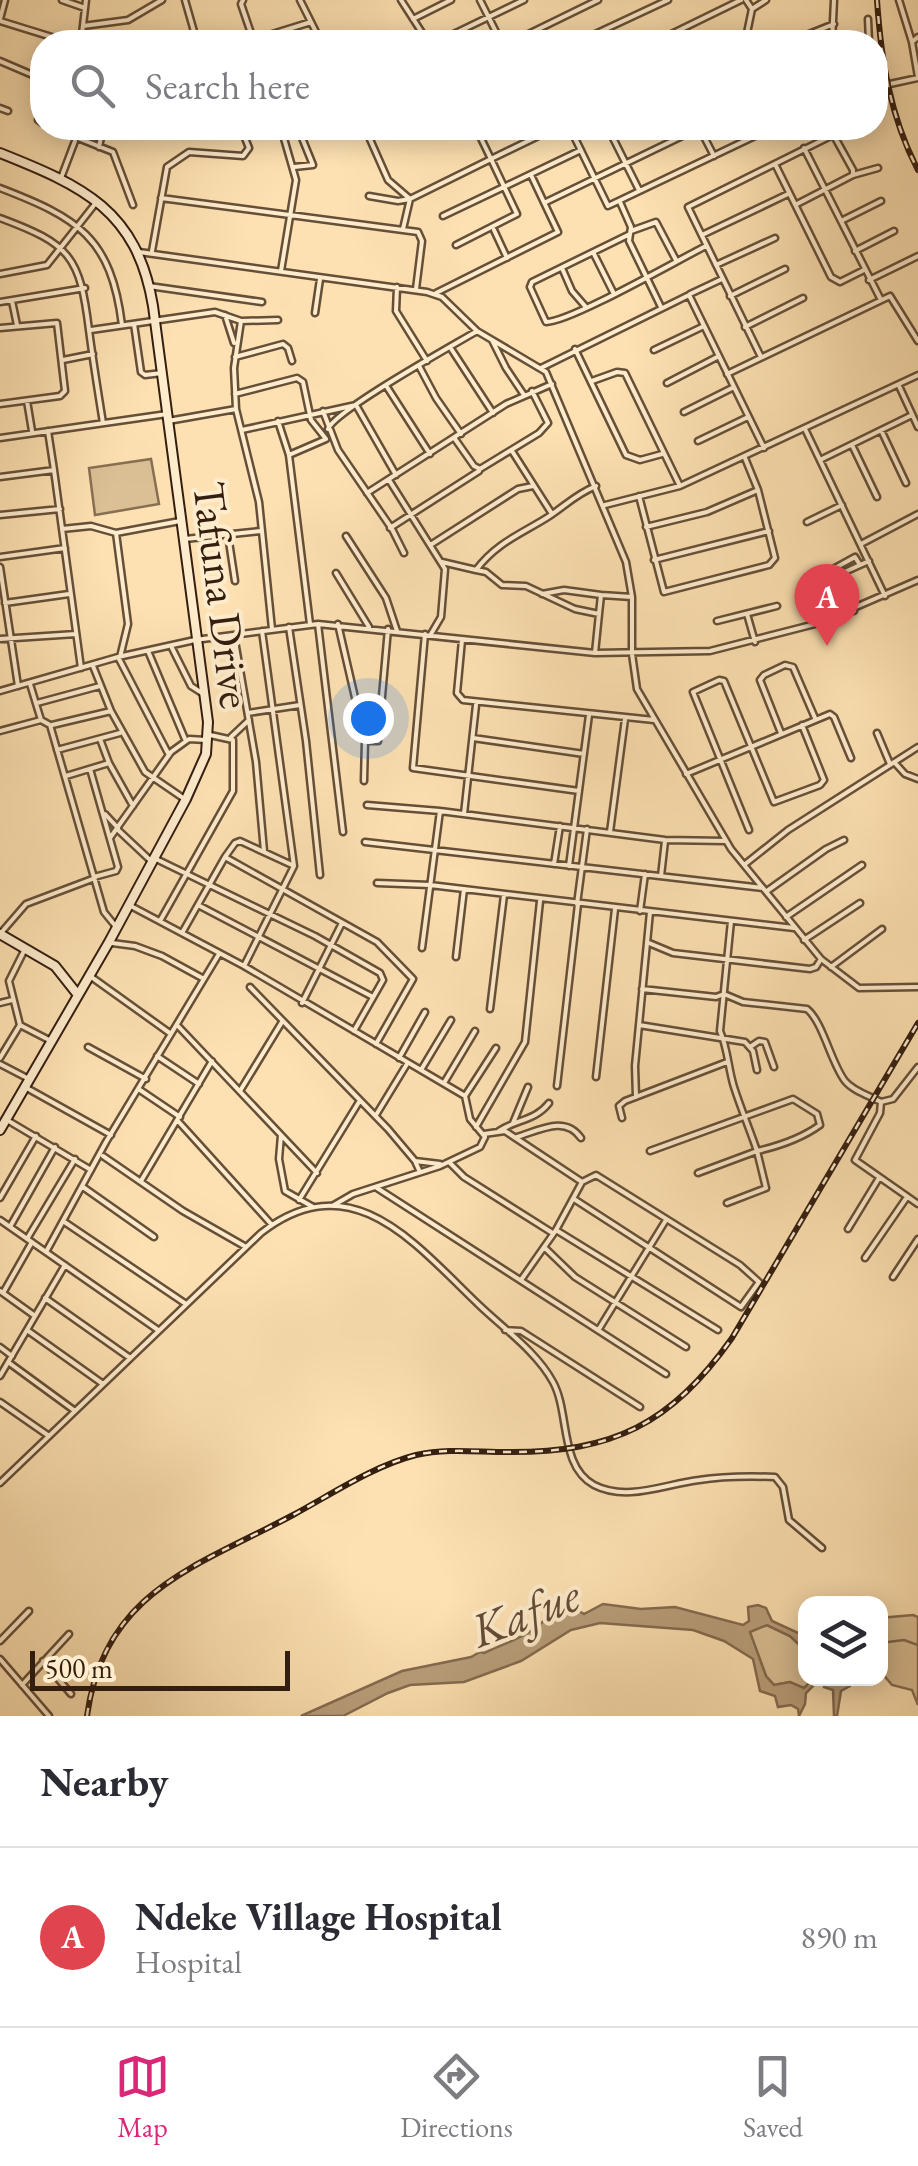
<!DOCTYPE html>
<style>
body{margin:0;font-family:"EB Garamond",serif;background:#f7f7f7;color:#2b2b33}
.controls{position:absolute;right:30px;bottom:30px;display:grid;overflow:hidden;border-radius:20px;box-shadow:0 5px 25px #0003}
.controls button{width:90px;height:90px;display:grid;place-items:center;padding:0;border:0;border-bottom:2px solid #e1e1e2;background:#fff;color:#2b2b33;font:50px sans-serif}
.scale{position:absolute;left:30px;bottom:25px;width:260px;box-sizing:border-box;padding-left:10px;border:5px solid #341e10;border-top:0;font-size:28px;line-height:35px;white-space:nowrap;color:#341e10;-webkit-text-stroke:8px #feeccd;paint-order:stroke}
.you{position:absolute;left:368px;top:718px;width:35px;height:35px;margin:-25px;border:8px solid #fff;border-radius:50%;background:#1a73e8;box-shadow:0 0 0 15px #1a73e833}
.badge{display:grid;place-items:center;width:65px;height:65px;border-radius:50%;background:#db2777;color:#fff;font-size:32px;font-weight:700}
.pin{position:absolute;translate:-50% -82px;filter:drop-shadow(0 2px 5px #0008)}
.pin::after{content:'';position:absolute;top:52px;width:35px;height:30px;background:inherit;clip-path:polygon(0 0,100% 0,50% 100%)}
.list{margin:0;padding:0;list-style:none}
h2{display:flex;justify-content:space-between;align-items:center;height:130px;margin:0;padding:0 40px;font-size:42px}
h2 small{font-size:32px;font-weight:400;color:#7c7c81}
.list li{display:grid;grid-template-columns:65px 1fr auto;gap:30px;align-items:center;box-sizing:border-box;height:180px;padding:0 40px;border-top:2px solid #e1e1e2}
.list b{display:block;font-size:38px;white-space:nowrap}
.list p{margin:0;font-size:32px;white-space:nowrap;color:#7c7c81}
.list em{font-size:32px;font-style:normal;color:#7c7c81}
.icon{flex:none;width:55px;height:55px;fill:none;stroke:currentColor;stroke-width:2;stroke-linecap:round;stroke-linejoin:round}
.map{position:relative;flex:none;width:918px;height:1716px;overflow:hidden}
.search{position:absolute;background:#fff;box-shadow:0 5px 25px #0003;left:30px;right:30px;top:30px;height:110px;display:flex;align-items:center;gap:25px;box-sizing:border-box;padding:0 35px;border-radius:40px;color:#7c7c81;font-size:38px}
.sheet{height:310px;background:#fff}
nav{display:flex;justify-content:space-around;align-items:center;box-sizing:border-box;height:140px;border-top:2px solid #e1e1e2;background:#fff;font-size:28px;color:#7c7c81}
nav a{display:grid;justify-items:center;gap:5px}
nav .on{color:#db2777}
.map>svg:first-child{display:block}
</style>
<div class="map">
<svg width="918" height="1716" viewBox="0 0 918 1716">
<rect width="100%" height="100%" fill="#fde1b2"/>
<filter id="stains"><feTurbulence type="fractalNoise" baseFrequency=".002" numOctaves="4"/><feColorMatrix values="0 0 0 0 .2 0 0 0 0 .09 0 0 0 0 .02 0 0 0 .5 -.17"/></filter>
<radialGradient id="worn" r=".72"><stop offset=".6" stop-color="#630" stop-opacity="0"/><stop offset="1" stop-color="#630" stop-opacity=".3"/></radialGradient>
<path fill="#dbc096" stroke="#886f53" stroke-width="2.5" d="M 151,459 L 159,504 L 95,515 L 89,468 Z
M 913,1615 L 918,1617 L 918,1705 L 912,1690 L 892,1685 L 881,1672 L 880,1618 Z
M 767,1625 L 790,1636 L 805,1650 L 806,1678 L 813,1679 L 804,1689 L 790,1682 L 774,1685 L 766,1676 L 749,1632 L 752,1628 Z"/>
<path fill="#b99f7b" stroke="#846b50" stroke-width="2.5" d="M 573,1604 L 580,1607 L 579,1611 L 584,1614 L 603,1604 L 641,1609 L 675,1607 L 743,1625 L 749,1621 L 748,1607 L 758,1605 L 766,1608 L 772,1621 L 805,1636 L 805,1650 L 790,1636 L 767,1625 L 750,1632 L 766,1676 L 774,1685 L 790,1682 L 804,1688 L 813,1679 L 851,1679 L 850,1686 L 841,1691 L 837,1716 L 834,1716 L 833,1690 L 824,1687 L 824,1679 L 819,1684 L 816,1683 L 806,1693 L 805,1704 L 799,1716 L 798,1709 L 791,1705 L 778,1707 L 775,1696 L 760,1691 L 753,1659 L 724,1641 L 693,1630 L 600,1623 L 571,1630 L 521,1661 L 464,1682 L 410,1685 L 388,1693 L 343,1716 L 301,1716 L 402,1671 L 471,1657 L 480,1652 L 484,1653 C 508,1642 538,1633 552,1611 Z"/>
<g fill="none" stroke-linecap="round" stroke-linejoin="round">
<path stroke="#846b50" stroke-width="2.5" d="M 880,1643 L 904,1640 L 918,1645"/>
<g stroke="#664f38" stroke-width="9">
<path id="street" d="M 62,0 L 85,8
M 185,0 L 197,42
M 243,0 L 241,4 L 254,42
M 300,0 L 321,42
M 401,0 L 428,42
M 480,0 L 501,42
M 746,0 L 752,9
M 899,0 L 912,42
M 0,19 L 5,0
M 413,19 L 451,0
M 868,19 L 869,42
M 0,21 L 68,42
M 83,26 L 128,20 L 162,0
M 918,37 L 912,42 L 918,77
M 253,40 L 311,22
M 81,42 L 86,0
M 437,42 L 524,0
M 512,42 L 598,0
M 578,42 L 668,0
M 655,42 L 741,0
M 729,42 L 747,33 L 752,9 L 766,0
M 789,42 L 834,24
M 832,42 L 834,0
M 0,61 L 42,79
M 876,87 L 918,78
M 0,108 L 8,111
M 38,120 L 42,123
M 53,128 L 113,152 L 133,205
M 281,128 L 296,180 L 281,271
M 365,128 L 388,180 L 410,199
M 476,128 L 491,159 L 555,128
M 570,128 L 608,206 L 772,128
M 608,128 L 639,190
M 700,129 L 714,156
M 611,134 L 625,128
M 99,147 L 103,128
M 804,148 L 880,298
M 775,164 L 831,277 L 840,282 L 864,270
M 294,167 L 313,165 L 298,128
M 853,175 L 878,168
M 61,178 L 75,141
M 0,188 C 78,218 111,237 122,325
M 369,196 L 398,201 L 410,199 L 491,159 L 517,214 L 456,245
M 161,198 L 418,232 L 422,241 L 416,289
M 546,202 L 699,128
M 620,202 L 631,227 L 629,241 L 661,307
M 797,204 L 853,175 L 853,170 L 833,134
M 443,216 L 581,150
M 0,218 C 70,244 80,256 89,330 C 93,361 98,392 103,423
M 841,221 L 881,201
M 403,229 L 410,199
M 494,230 L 507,258
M 631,231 L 656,222 L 676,260
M 630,234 L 532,282 L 530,287 L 546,322 C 570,322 676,261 706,246
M 702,235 L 788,194
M 152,251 L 167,167 L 189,152 L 243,156 L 249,148 L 241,128
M 855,251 L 894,231
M 139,252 L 427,292 L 442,297 L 477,331 L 546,372 L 626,562 L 632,597 L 632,654 L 637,689 L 731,849 L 821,959 L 859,988 L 918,987
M 593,252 L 613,292
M 716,265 L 775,238
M 562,268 L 572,291 L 585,306
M 0,274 L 47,265 L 95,204
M 869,280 L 918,256
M 149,286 L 262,302
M 397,287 L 396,311 L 427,361
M 436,293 L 558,232 L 531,175
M 690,294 L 722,279
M 730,296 L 785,269
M 12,301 L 17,325
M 0,302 L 85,288
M 315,313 L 320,279
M 225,315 L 234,343
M 241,321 L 234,368 L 236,409 L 259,502 L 272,629
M 134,324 L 141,372 L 145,375 L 162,373
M 745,327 L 803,298
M 0,328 L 57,323 L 65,391 L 60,396 L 0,404
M 91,330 L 215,312 L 241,321 L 278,320
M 492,340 L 506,368 L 524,395
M 450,347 L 493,413
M 575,349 L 626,455 L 640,460 L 662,454
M 654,350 L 704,326
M 235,357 L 283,344 L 288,348 L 292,361
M 761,357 L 688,207 L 847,128
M 63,360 L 93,354
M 419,366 L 436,398 L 461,434
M 541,368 L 689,295 L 764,448
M 727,374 L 890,296 L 918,341
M 592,381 L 617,372 L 625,373 L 680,486
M 667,383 L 719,356
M 899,386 L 918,427
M 387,387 L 430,454
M 235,394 L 297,378 L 303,382 L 311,420 L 326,439
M 27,401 L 32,431
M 323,411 L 338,450 L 392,529 L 404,553
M 684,412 L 734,387
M 168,421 L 236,409
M 278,421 L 289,455 L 310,624
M 328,429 C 336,410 452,346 477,331
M 805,429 L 885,596
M 242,430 L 356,405 L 396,475
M 881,430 L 906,483
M 0,438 L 167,414
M 455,439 L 474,466 L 480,469 L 539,433 L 548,423 L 532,391
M 698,441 L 748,417
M 852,445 L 877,497
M 512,451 L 552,514
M 289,455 L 326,439
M 820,460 L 912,415
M 54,470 L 81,668
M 0,477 L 54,470 L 48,431
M 389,480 L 445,569 L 441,617 L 431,634
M 367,493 L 506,404 L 552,384
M 639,496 L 664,592 L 769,565 L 775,558 L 758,490 L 745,458
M 605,505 L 680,486 L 918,375
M 0,515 L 60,509
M 807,522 L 842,505
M 646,527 L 707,512 L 758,490
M 390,528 L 479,471
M 62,529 L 91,526 L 116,533 L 180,521
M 116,533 L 128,624 L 120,657
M 228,535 L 235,581
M 346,536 L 386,598 L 397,631
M 185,539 L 260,531
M 432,544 L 518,489 L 533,486
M 861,544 L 918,514
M 0,557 L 65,548
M 654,560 L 769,531
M 442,562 L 476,570 C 496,543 521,534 548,517 C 565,506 576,494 596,486
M 0,567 L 18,686
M 476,570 L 486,572 L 502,585 L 526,586 L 575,609 L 599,614 L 595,653
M 336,573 L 369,627
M 838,575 L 869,561
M 542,594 L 564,590 L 601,595 L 599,614
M 601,595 L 632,597
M 5,603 L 69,594
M 854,611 L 835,568 L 855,557 L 860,565
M 747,614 L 755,642
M 717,621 L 777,606
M 318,624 L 343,832
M 338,624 L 365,741 L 364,781
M 289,627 L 306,741 L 320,875
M 425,634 L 413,768 L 579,791
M 234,635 L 256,762 L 264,851
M 0,639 L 76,634
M 462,640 L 457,693 L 463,700 L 654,720
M 172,648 L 191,686 L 202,693
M 148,651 L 185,739
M 118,657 L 169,755
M 93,666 L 111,711 L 145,772 L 183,798
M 0,691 L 118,657 L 195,640 L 318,624 L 595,653 L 710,651 L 819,623 L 918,580
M 37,703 L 100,686
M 248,713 L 300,705
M 41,720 L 50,725 L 104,912 L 117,928
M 52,725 L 111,711
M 0,731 L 41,720 L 30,684
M 781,733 L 760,680 L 764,675 L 785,665 L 793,667 L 815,718
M 877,733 L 890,764
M 231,737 L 249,720
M 473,738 L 584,754
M 100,739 L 109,763 L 133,806
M 366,741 L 378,741 L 388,629
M 57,750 L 120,733
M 894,762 L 905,774 L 918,779
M 90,769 L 118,867 L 116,871 L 94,877
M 686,774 L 830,714 L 834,717 L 851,758
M 66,776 L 109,763
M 367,805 L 440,811 L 665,840 L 726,841
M 105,814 L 118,828
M 464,814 L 476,705
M 117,829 L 150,860
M 749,830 L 693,692 L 719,680 L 724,681 L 774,802 L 820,785 L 824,780 L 802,725
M 610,832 L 625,719
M 110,838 L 171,752 L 189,739 L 206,740
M 365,842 L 763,888
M 225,857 L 235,843 L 240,841 L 292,865
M 154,858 L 315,936 L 380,973 L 383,980 L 354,1031
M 554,864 L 560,826
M 744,865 L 788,830 L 918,747
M 569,866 L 589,715
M 661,876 L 665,841
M 377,883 L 430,885 L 794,928
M 767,891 L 826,849 L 844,840
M 577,904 L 587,829
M 129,905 L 244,966 L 465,1096 L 470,1119 L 485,1137 L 480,1147 L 440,1166 L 353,1194 L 334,1205
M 198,905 L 371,996
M 640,911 L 645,874
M 786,917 L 862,865
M 160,921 L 233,791 L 233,740 L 210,735
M 182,933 L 225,857 L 377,942 L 413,979 L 376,1044
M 0,934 L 26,904 L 95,878
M 804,940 L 860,903
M 112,943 L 135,946 L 162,956 L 204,979
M 649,943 L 673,953 L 810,969 L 816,967 L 821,959
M 422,948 L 440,811
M 456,957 L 464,889
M 244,966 L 294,866 L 262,631
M 831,967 L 882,929
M 90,976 L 171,1034
M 250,987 L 388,1129 L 415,1161 L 419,1170
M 642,989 L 716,997 L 724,994 L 743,1002 L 807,1009 C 823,1022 831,1063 845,1081 C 853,1091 870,1096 881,1102
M 0,1003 L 12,1000
M 302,1003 L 342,923
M 490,1009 L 504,895
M 20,1025 L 51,1041
M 177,1025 L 317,1173
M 639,1025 L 745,1042 L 753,1051 L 757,1070
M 88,1047 L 146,1079
M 750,1047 L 759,1041 L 765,1042 L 774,1067
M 157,1056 L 199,1084
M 0,1058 L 20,1025 L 9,981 L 25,949
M 399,1058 L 425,1012
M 0,1064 L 27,1078
M 918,1067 L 893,1099 L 881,1102 L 880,1113 L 855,1160 L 918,1204
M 421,1070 L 451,1020
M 596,1077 L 615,909
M 444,1083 L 475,1031
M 557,1086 L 578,904
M 25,1087 L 111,1135
M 140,1090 L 180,1117
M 240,1091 L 282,1022
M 465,1096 L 496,1048
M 636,1097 L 635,1066 L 650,912
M 376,1115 L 407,1064
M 622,1118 L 619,1106 L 625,1101 L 727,1062
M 7,1120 L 91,1170
M 178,1121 L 272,1225
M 513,1123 L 528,1087
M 476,1127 L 525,1042 L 540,901
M 499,1131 C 517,1119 535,1121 549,1103
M 484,1134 L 505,1131 L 582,1182
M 281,1135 L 279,1159 L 285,1191 L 313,1207
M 517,1137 C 540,1130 565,1115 581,1138
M 650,1151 L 793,1099 L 817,1114 L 820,1125 C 802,1138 779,1146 757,1151 L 766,1188 L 727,1203
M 103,1156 L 183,1211 L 246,1247
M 415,1161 L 440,1164
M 449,1162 L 464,1177 L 551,1232
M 698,1173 L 757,1151 C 750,1130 741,1109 734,1087 C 728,1068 728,1049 720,1031 L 731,921
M 141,1181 L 212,1061
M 83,1187 L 154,1237
M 377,1188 L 666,1374
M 0,1198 L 36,1136
M 299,1200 L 359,1102
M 0,1220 L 158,1330
M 63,1221 L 186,1304
M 11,1225 L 55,1147
M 848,1229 L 879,1178
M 556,1230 L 582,1182 L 596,1175 L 740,1265 L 759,1282 L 741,1307 L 574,1199
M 27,1239 L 75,1159
M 544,1247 L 575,1277 L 686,1347
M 46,1252 L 106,1142 L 219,954
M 865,1258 L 907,1197
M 893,1277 L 918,1239
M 521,1280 L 556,1230 L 718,1330
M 0,1291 L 35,1316
M 3,1293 L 32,1242
M 45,1298 L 130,1358
M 599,1329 L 666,1220
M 27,1330 L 103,1384
M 505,1330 L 521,1331 L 640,1407
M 0,1347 L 12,1356
M 8,1362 L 75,1411
M 0,1376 L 65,1265
M 0,1402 L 49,1436
M 0,1483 L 261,1233 C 352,1162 416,1245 479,1305 C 503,1328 537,1352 553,1382 C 570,1413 559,1466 594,1485 C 627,1502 665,1484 699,1480 C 724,1476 749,1476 775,1477 L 783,1487 L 789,1520 L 822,1548
M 0,1641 L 29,1611
M 0,1659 L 49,1716
M 43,1661 L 71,1694
M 22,1685 L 69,1634"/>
</g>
<g stroke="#341e10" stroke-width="12">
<path id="secondary" d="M 0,153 C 83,186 137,210 153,306 L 208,722 L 206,754 L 186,799 L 109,942 L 0,1130
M 0,934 L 55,966 L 78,995"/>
</g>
<use href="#street" stroke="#feeccd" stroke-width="4"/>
<use href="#secondary" stroke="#feeccd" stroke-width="8"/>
<g stroke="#341e10" stroke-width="6">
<path id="rail" d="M 877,0 C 881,59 890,117 918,170
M 87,1716 C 104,1591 196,1567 293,1515 C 332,1494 373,1466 416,1455 C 447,1448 477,1452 507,1452 C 613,1453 671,1424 732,1338 L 918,1023"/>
</g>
<use href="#rail" stroke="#feeccd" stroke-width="2.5" stroke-dasharray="8" stroke-linecap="butt"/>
</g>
<g text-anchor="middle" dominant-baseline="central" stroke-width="8" stroke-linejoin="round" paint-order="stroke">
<g font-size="45" fill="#341e10" stroke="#feeccd">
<text transform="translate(223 595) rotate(83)">Tafuna Drive</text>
</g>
<g font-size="48" font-style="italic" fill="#634b35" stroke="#feeccd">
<text transform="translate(525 1612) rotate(-21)">Kafue</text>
</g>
</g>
<rect width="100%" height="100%" filter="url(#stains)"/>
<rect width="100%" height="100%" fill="url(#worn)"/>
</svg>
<div class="controls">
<button><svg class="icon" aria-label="layers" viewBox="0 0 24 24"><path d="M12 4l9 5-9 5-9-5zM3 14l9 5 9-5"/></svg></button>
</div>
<div class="scale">500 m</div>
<div class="you"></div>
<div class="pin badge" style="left:827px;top:646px;background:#e0444e">A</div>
<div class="search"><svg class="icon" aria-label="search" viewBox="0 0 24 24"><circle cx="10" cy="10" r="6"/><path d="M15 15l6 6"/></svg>Search here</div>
</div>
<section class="sheet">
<h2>Nearby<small></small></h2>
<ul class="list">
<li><span class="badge" style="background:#e0444e">A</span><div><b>Ndeke Village Hospital</b><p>Hospital</p></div><em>890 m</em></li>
</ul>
</section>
<nav>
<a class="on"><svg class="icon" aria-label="map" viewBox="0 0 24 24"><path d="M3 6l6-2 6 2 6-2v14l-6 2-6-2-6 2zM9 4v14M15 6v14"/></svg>Map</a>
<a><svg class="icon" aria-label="directions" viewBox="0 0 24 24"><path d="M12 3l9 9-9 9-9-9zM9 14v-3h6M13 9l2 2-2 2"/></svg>Directions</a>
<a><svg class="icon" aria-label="saved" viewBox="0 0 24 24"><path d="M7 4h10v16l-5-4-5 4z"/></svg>Saved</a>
</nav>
